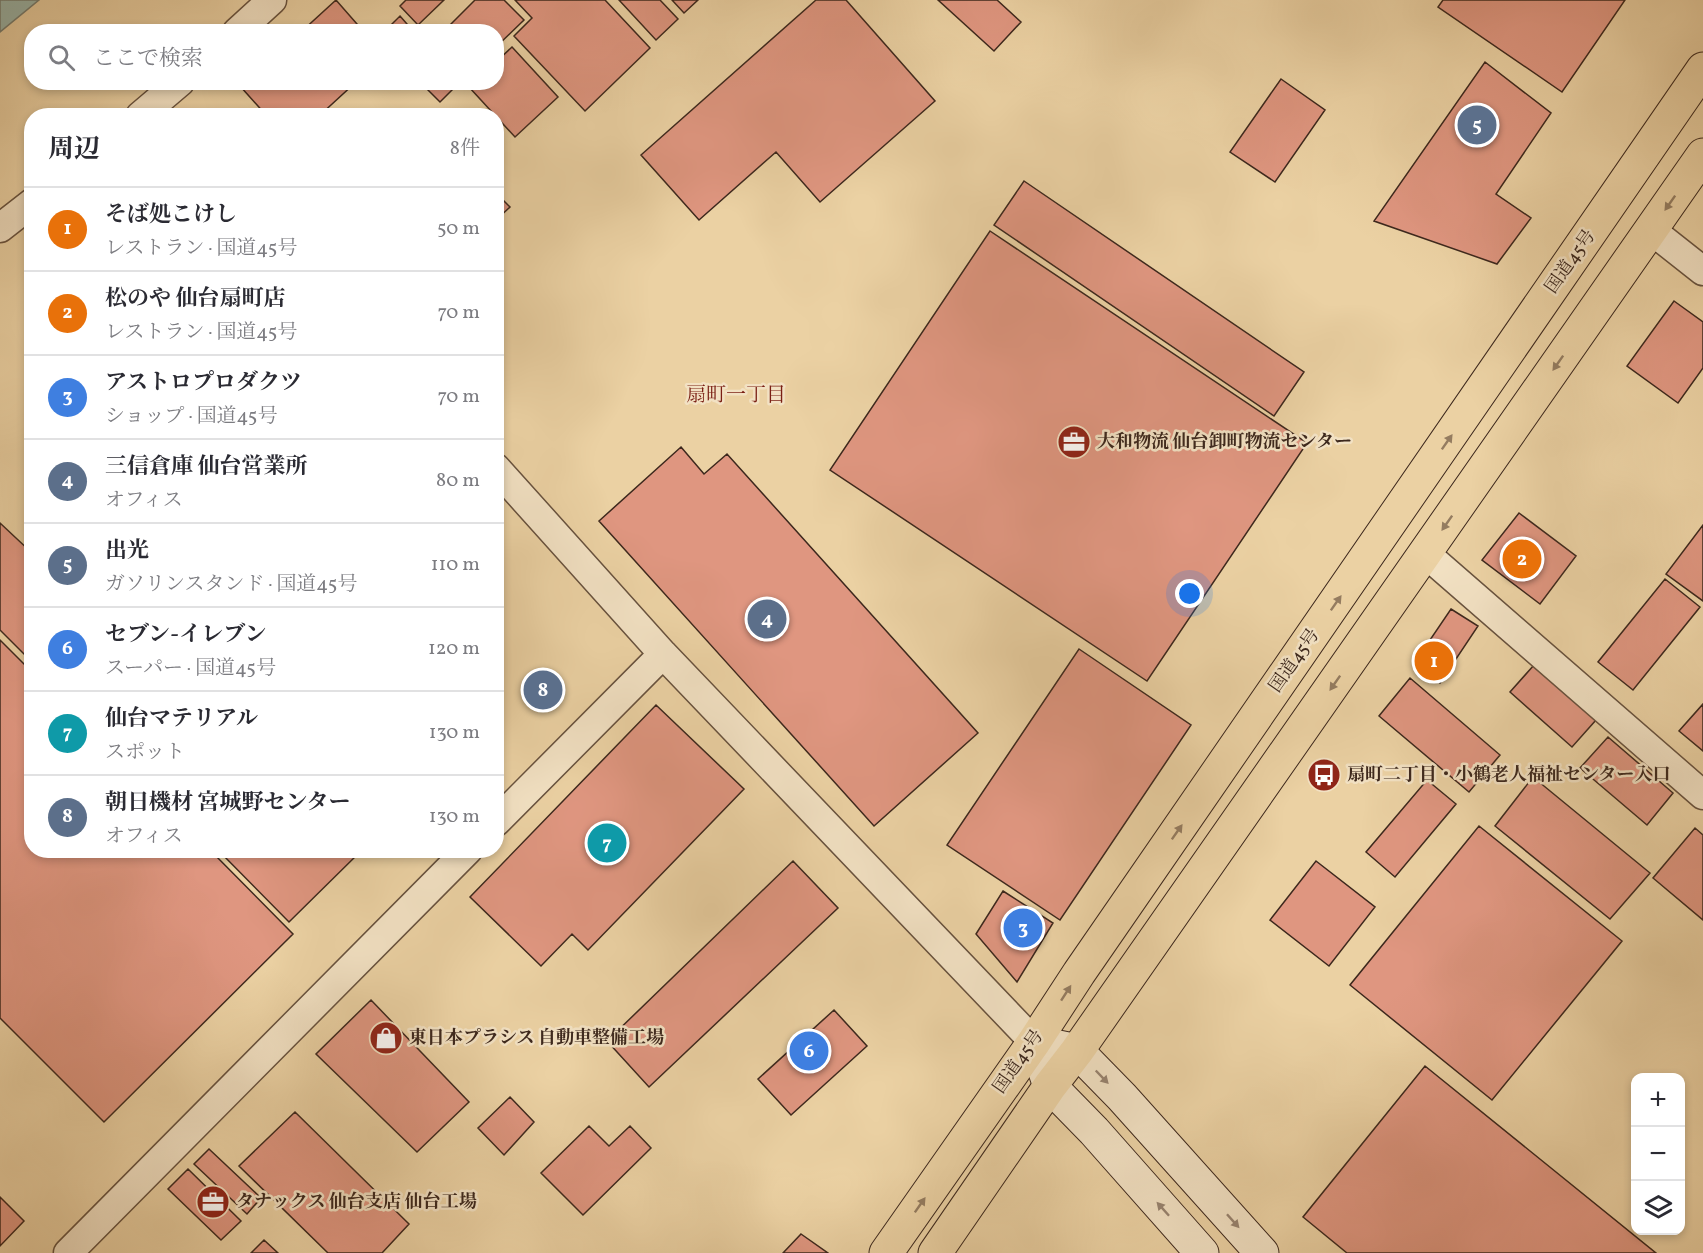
<!DOCTYPE html>
<html lang="ja">
<meta charset="utf-8">
<style>
body{margin:0;font-family:Vollkorn,"Noto Serif JP",serif;background:#f7f7f7;color:#2b2b33}
.controls{position:absolute;right:18px;bottom:18px;display:grid;overflow:hidden;border-radius:12px;box-shadow:0 3px 9px #0003}
.controls button{width:54px;height:54px;display:grid;place-items:center;padding:0;border:0;border-bottom:2px solid #e1e1e2;background:#fff;color:#2b2b33;font:30px sans-serif}
.you{position:absolute;left:1190px;top:594px;width:21px;height:21px;margin:-15px;border:4px solid #fff;border-radius:50%;background:#1a73e8;box-shadow:0 0 0 9px #1a73e833}
.badge{display:grid;place-items:center;width:39px;height:39px;border-radius:50%;background:#8f2418;color:#fff;font-size:20px;font-weight:700}
.pin{position:absolute;translate:-50% -50%;border:3px solid #fff;box-shadow:0 2px 6px #0006}
.list{margin:0;padding:0;list-style:none}
h2{display:flex;justify-content:space-between;align-items:center;height:78px;margin:0;padding:0 24px;font-size:26px}
h2 small{font-size:20px;font-weight:400;color:#7c7c81}
.list li{display:grid;grid-template-columns:39px 1fr auto;gap:18px;align-items:center;box-sizing:border-box;height:84px;padding:0 24px;border-top:2px solid #e1e1e2}
.list b{display:block;font-size:22px;white-space:nowrap}
.list p{margin:0;font-size:20px;white-space:nowrap;color:#7c7c81}
.list em{font-size:20px;font-style:normal;color:#7c7c81}
.icon{flex:none;width:33px;height:33px;fill:none;stroke:currentColor;stroke-width:2;stroke-linecap:round;stroke-linejoin:round}
.map{position:relative;flex:none;width:1703px;height:1253px;overflow:hidden}
.search{position:absolute;background:#fff;box-shadow:0 3px 9px #0003;left:24px;top:24px;width:480px;height:66px;display:flex;align-items:center;gap:15px;box-sizing:border-box;padding:0 21px;border-radius:24px;color:#7c7c81;font-size:22px}
.panel{position:absolute;background:#fff;box-shadow:0 3px 9px #0003;left:24px;top:108px;width:480px;height:750px;border-radius:24px}
.map>svg:first-child{display:block}
</style>
<div class="map">
<svg width="1703" height="1253" viewBox="0 0 1703 1253">
<rect width="100%" height="100%" fill="#ebd1a3"/>
<filter id="stains"><feTurbulence type="fractalNoise" baseFrequency=".00333" numOctaves="4"/><feColorMatrix values="0 0 0 0 .2 0 0 0 0 .09 0 0 0 0 .02 0 0 0 .5 -.17"/></filter>
<radialGradient id="worn" r=".72"><stop offset=".6" stop-color="#630" stop-opacity="0"/><stop offset="1" stop-color="#630" stop-opacity=".3"/></radialGradient>
<path fill="#99b6ab" stroke="#747d72" stroke-width="1.5" d="M 0,0 L 39,0 L 0,32 Z"/>
<path fill="#df9680" stroke="#3d281d" stroke-width="1.5" d="M 336,0 L 364,32 L 301,32 Z
M 406,0 L 444,0 L 418,25 L 400,6 Z
M 475,0 L 504,0 L 524,20 L 496,47 L 496,32 L 443,32 Z
M 515,0 L 605,0 L 650,48 L 585,111 L 514,36 L 532,18 Z
M 619,0 L 660,0 L 678,19 L 656,40 Z
M 672,0 L 698,0 L 684,13 Z
M 816,0 L 846,0 L 935,101 L 820,202 L 776,152 L 699,220 L 641,155 Z
M 938,0 L 997,0 L 1021,22 L 994,51 Z
M 1443,0 L 1625,0 L 1562,92 L 1438,7 Z
M 400,16 L 414,32 L 384,32 Z
M 512,47 L 558,97 L 515,137 L 469,87 L 474,82 L 496,82 L 496,62 Z
M 1485,62 L 1551,113 L 1496,194 L 1531,218 L 1497,264 L 1374,221 Z
M 1281,79 L 1325,110 L 1275,182 L 1230,152 Z
M 244,82 L 356,82 L 319,116 L 267,116 L 240,86 Z
M 420,82 L 460,82 L 440,102 Z
M 1024,181 L 1304,372 L 1274,416 L 994,225 Z
M 496,193 L 510,207 L 496,220 Z
M 990,231 L 1307,443 L 1147,681 L 830,470 Z
M 1674,301 L 1703,322 L 1703,368 L 1678,403 L 1627,366 Z
M 681,447 L 704,474 L 727,454 L 978,733 L 874,826 L 599,521 Z
M 1519,513 L 1576,556 L 1540,604 L 1482,560 Z
M 0,523 L 32,553 L 32,662 L 0,630 Z
M 1703,525 L 1703,601 L 1666,574 Z
M 1665,579 L 1700,607 L 1633,690 L 1598,662 Z
M 1451,609 L 1478,626 L 1440,683 L 1413,665 Z
M 0,640 L 32,672 L 32,850 L 210,850 L 293,934 L 104,1122 L 0,1018 Z
M 1079,649 L 1191,725 L 1060,920 L 947,845 Z
M 1534,665 L 1596,720 L 1572,747 L 1510,692 Z
M 1410,678 L 1500,755 L 1469,792 L 1379,716 Z
M 1703,704 L 1703,751 L 1679,731 Z
M 656,705 L 744,789 L 588,950 L 572,934 L 541,966 L 470,897 Z
M 1608,737 L 1673,793 L 1647,825 L 1580,768 Z
M 1533,777 L 1650,873 L 1610,919 L 1495,826 Z
M 1427,780 L 1456,804 L 1395,877 L 1366,852 Z
M 1479,826 L 1622,941 L 1492,1100 L 1350,985 Z
M 1695,828 L 1703,835 L 1703,920 L 1653,878 Z
M 218,850 L 362,850 L 289,922 Z
M 793,861 L 838,908 L 649,1087 L 607,1041 Z
M 1316,861 L 1375,907 L 1329,966 L 1270,920 Z
M 1003,891 L 1053,923 L 1017,982 L 976,934 Z
M 371,1000 L 469,1102 L 417,1152 L 316,1054 Z
M 834,1010 L 867,1046 L 791,1115 L 758,1079 Z
M 1425,1066 L 1656,1253 L 1347,1253 L 1303,1217 Z
M 510,1097 L 534,1122 L 504,1155 L 478,1128 Z
M 295,1112 L 409,1224 L 382,1253 L 328,1253 L 239,1166 Z
M 589,1126 L 609,1146 L 630,1126 L 651,1148 L 583,1215 L 541,1173 Z
M 209,1149 L 261,1198 L 247,1214 L 194,1164 Z
M 188,1169 L 241,1221 L 221,1240 L 168,1189 Z
M 0,1197 L 24,1221 L 0,1246 Z
M 801,1234 L 828,1253 L 783,1253 Z
M 264,1240 L 278,1253 L 251,1253 Z"/>
<g fill="none" stroke-linecap="round" stroke-linejoin="round">
<g stroke="#68523e" stroke-width="31">
<path id="street" d="M 237,32 L 272,0
M 140,116 L 180,82
M 0,228 L 32,203
M 1651,230 L 1703,271
M 496,468 L 663,654 L 1034,1042
M 1426,554 L 1703,795
M 496,822 L 663,654
M 68,1253 L 468,850"/>
</g>
<g stroke="#3d281d" stroke-width="35">
<path id="secondary" d="M 1034,1042 L 1077,1051 L 1122,1097 L 1262,1253
M 1041,1060 L 1050,1086 L 1094,1131 L 1202,1253"/>
</g>
<g stroke="#3d281d" stroke-width="35">
<path id="highway" d="M 886,1253 L 1034,1042 L 1079,973 L 1703,69
M 935,1253 L 1050,1086 L 1077,1051 L 1703,155"/>
</g>
<use href="#street" stroke="#f2e1c3" stroke-width="28"/>
<use href="#secondary" stroke="#f2e1c3" stroke-width="33"/>
<use href="#highway" stroke="#ebd1a3" stroke-width="33"/>
</g>
<defs><path id="oneway-solid" d="M-6-.8H1V-3.2L6.5 0L1 3.2V.8H-6Z" transform="scale(1.5)"/></defs>
<g fill="#947c60">
<use href="#oneway-solid" transform="translate(1670 203) rotate(125)"/>
<use href="#oneway-solid" transform="translate(1558 363) rotate(125)"/>
<use href="#oneway-solid" transform="translate(1447 442) rotate(-55)"/>
<use href="#oneway-solid" transform="translate(1447 523) rotate(125)"/>
<use href="#oneway-solid" transform="translate(1336 603) rotate(-55)"/>
<use href="#oneway-solid" transform="translate(1335 683) rotate(125)"/>
<use href="#oneway-solid" transform="translate(1177 832) rotate(-55)"/>
<use href="#oneway-solid" transform="translate(1066 993) rotate(-57)"/>
<use href="#oneway-solid" transform="translate(920 1205) rotate(-55)"/>
</g>
<g fill="#988470">
<use href="#oneway-solid" transform="translate(1102 1077) rotate(46)"/>
<use href="#oneway-solid" transform="translate(1163 1209) rotate(-132)"/>
<use href="#oneway-solid" transform="translate(1233 1221) rotate(48)"/>
</g>
<defs>
<g id="office-disc" transform="scale(1.725)"><circle r="9.5" fill="#8f2418" stroke="#f2e1c3"/><path d="M-6-3h4V-5.5h4V-3h4V5H-6ZM-1-4.5V-3h2v-1.5ZM-6 0V1H6V0Z" fill="#fff"/></g>
<g id="bus-disc" transform="scale(1.725)"><circle r="9.5" fill="#8f2418" stroke="#f2e1c3"/><path d="M-5-6H5V4H4V6H2V4H-2V6H-4V4H-5ZM-3.5-4V0h7V-4ZM-3.5 1.2v1.5H-2V1.2ZM2 1.2v1.5H3.5V1.2Z" fill="#fff"/></g>
<g id="shop-disc" transform="scale(1.725)"><circle r="9.5" fill="#8f2418" stroke="#f2e1c3"/><path d="M-5-2.5h2.3a2.7 3.5 0 0 1 5.4 0H5L5.5 6h-11ZM-1.5-2.5h3a1.5 2.3 0 0 0-3 0Z" fill="#fff"/></g>
</defs>
<g fill-rule="evenodd">
<use href="#office-disc" x="1074" y="442"/>
<use href="#bus-disc" x="1324" y="775"/>
<use href="#shop-disc" x="386" y="1038"/>
<use href="#office-disc" x="213" y="1202"/>
</g>
<g text-anchor="middle" dominant-baseline="central" stroke-width="5" stroke-linejoin="round" paint-order="stroke">
<g font-size="18" fill="#3d281d" stroke="#f2e1c3">
<text transform="translate(1571 262) rotate(-55)">国道45号</text>
<text transform="translate(1295 661) rotate(-55)">国道45号</text>
<text transform="translate(1019 1062) rotate(-55)">国道45号</text>
</g>
<g font-size="18" font-weight="bold" fill="#3d281d" stroke="#f2e1c3" text-anchor="start">
<text x="1097" y="442">大和物流 仙台卸町物流センター</text>
<text x="1347" y="775">扇町二丁目・小鶴老人福祉センター入口</text>
<text x="409" y="1038">東日本プラシス 自動車整備工場</text>
<text x="236" y="1202">タナックス 仙台支店 仙台工場</text>
</g>
<g font-size="20" fill="#7a1f14" stroke="#f2e1c3">
<text x="736" y="396">扇町一丁目</text>
</g>
</g>
<rect width="100%" height="100%" filter="url(#stains)"/>
<rect width="100%" height="100%" fill="url(#worn)"/>
</svg>
<div class="controls">
<button>+</button>
<button>−</button>
<button><svg class="icon" aria-label="layers" viewBox="0 0 24 24"><path d="M12 4l9 5-9 5-9-5zM3 14l9 5 9-5"/></svg></button>
</div>
<div class="you"></div>
<div class="pin badge" style="left:1434px;top:661px;background:#e8710a">1</div>
<div class="pin badge" style="left:1522px;top:559px;background:#e8710a">2</div>
<div class="pin badge" style="left:1023px;top:928px;background:#3f7fe0">3</div>
<div class="pin badge" style="left:767px;top:619px;background:#5c6f8a">4</div>
<div class="pin badge" style="left:1477px;top:125px;background:#5c6f8a">5</div>
<div class="pin badge" style="left:809px;top:1051px;background:#3f7fe0">6</div>
<div class="pin badge" style="left:607px;top:843px;background:#0f9aa8">7</div>
<div class="pin badge" style="left:543px;top:690px;background:#5c6f8a">8</div>
<div class="search"><svg class="icon" aria-label="search" viewBox="0 0 24 24"><circle cx="10" cy="10" r="6"/><path d="M15 15l6 6"/></svg>ここで検索</div>
<section class="panel">
<h2>周辺<small>8件</small></h2>
<ul class="list">
<li><span class="badge" style="background:#e8710a">1</span><div><b>そば処こけし</b><p>レストラン · 国道45号</p></div><em>50 m</em></li>
<li><span class="badge" style="background:#e8710a">2</span><div><b>松のや 仙台扇町店</b><p>レストラン · 国道45号</p></div><em>70 m</em></li>
<li><span class="badge" style="background:#3f7fe0">3</span><div><b>アストロプロダクツ</b><p>ショップ · 国道45号</p></div><em>70 m</em></li>
<li><span class="badge" style="background:#5c6f8a">4</span><div><b>三信倉庫 仙台営業所</b><p>オフィス</p></div><em>80 m</em></li>
<li><span class="badge" style="background:#5c6f8a">5</span><div><b>出光</b><p>ガソリンスタンド · 国道45号</p></div><em>110 m</em></li>
<li><span class="badge" style="background:#3f7fe0">6</span><div><b>セブン-イレブン</b><p>スーパー · 国道45号</p></div><em>120 m</em></li>
<li><span class="badge" style="background:#0f9aa8">7</span><div><b>仙台マテリアル</b><p>スポット</p></div><em>130 m</em></li>
<li><span class="badge" style="background:#5c6f8a">8</span><div><b>朝日機材 宮城野センター</b><p>オフィス</p></div><em>130 m</em></li>
</ul>
</section>
</div>
